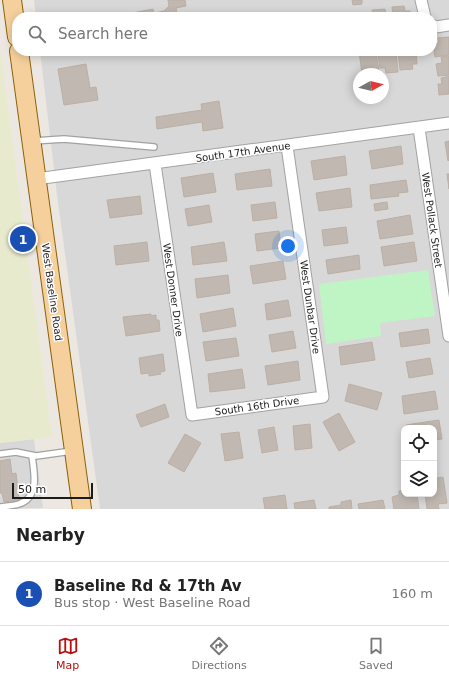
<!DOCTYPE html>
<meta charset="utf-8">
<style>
body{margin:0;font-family:"DejaVu Sans",sans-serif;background:#f2f2f2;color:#222}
.controls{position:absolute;right:12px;bottom:12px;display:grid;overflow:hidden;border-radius:8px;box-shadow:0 2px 10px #0003}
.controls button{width:36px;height:36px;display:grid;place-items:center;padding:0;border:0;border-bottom:1px solid #e0e0e0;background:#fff;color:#222;font:20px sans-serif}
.compass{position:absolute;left:353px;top:68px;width:36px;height:36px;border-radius:50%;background:#fff;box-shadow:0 2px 10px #0003;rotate:82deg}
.scale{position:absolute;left:12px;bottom:10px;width:81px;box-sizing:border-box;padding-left:4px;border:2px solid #1b1b1b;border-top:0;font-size:11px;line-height:14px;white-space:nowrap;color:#1b1b1b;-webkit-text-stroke:3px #fff;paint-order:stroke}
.you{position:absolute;left:288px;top:246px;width:14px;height:14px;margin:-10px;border:3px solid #fff;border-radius:50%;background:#1a73e8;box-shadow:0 0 0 6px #1a73e833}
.badge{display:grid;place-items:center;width:26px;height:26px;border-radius:50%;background:#ba0f0c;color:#fff;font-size:13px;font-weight:700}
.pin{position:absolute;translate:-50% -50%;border:2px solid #fff;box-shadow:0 1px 4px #0006}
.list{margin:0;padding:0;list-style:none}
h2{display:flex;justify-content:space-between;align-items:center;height:52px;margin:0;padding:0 16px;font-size:17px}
h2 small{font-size:13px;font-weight:400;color:#767676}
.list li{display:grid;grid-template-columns:26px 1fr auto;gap:12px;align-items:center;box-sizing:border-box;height:64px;padding:0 16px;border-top:1px solid #e0e0e0}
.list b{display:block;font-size:15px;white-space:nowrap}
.list p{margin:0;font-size:13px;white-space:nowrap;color:#767676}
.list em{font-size:13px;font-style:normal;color:#767676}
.icon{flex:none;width:22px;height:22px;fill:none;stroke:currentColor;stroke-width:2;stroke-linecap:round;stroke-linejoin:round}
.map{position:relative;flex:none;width:449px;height:509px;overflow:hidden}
.search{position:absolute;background:#fff;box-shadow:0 2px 10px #0003;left:12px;right:12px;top:12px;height:44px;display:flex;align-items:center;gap:10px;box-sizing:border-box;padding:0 14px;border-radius:16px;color:#767676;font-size:15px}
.sheet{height:116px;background:#fff}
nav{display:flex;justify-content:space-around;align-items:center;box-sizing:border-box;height:56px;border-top:1px solid #e0e0e0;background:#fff;font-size:11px;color:#767676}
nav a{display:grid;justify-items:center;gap:2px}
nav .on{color:#ba0f0c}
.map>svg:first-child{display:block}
</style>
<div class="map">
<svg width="449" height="509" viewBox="0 0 449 509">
<rect width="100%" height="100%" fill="#ece8e1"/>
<path fill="#d9d8d8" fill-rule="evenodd" d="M 34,0 L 449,0 L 449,509 L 100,509 L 57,195 L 40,51 L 432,51 L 432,17 L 36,17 ZM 359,74 L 383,74 L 383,98 L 359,98 ZM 404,428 L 434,428 L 434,494 L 404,494 Z
M 34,439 L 43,508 L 0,509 L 0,443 Z"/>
<path fill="#e8eacd" d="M 0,49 L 52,437 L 0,443 Z"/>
<path fill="#bff5c4" d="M 428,270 L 435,316 L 380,323 L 381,336 L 326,344 L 319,284 Z"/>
<path fill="#c0b8b1" stroke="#bcafa4" d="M 168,0 L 185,0 L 186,6 L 176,8 L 177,16 L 132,17 L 132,13 L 153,9 L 154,13 L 164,11 L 169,6 Z
M 352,0 L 362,0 L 362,4 L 353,5 Z
M 404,6 L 405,11 L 410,11 L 411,17 L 393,17 L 392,7 Z
M 385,9 L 386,14 L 390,13 L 390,17 L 373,17 L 372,10 Z
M 371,14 L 371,17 L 355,17 L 354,15 Z
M 449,37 L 449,55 L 435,57 L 433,44 L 439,43 L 438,38 Z
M 359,51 L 370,51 L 371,54 L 376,53 L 379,71 L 372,72 L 372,74 L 362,74 Z
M 385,51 L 396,51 L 398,72 L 386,73 L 385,68 L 380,68 L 378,55 L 386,55 Z
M 398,51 L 416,51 L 417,64 L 412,64 L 413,69 L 400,70 Z
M 449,56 L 449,75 L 438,76 L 436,64 L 442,63 L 441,57 Z
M 86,64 L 90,88 L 96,87 L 98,100 L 64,105 L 58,69 Z
M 449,76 L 449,94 L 439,95 L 438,84 L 442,84 L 441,78 Z
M 219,101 L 223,128 L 203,131 L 202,122 L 157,129 L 156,117 L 202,110 L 201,104 Z
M 449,141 L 449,160 L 448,161 L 445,142 Z
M 401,146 L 403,164 L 372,169 L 369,151 Z
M 345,156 L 347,175 L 314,180 L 311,161 Z
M 270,169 L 272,186 L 237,190 L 235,174 Z
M 213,173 L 216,192 L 184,197 L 181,178 Z
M 447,174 L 449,174 L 449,189 Z
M 406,180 L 408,192 L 398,193 L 399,196 L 371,199 L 370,185 Z
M 350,188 L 352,207 L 319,211 L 316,193 Z
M 140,196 L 142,214 L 110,218 L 107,200 Z
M 275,202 L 277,218 L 253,221 L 251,205 Z
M 387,202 L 388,209 L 375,211 L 374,204 Z
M 209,205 L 212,222 L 188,226 L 185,209 Z
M 410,215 L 413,234 L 380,239 L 377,221 Z
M 346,227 L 348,243 L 324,246 L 322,230 Z
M 279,231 L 281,248 L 257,251 L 255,234 Z
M 147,242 L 149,261 L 116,265 L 114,246 Z
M 224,242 L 227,261 L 193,265 L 191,247 Z
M 414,242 L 417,261 L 384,266 L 381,247 Z
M 359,255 L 360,269 L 328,274 L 326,260 Z
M 283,261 L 286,279 L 253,284 L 250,266 Z
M 228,275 L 230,293 L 197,298 L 195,279 Z
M 288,300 L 291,316 L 267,320 L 265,304 Z
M 233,308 L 236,326 L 203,332 L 200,314 Z
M 151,314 L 151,316 L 156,315 L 156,320 L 159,320 L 160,331 L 126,336 L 123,317 Z
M 428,329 L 430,343 L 401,347 L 399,333 Z
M 293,331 L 296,348 L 272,352 L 269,335 Z
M 236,338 L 239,356 L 206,361 L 203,342 Z
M 372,342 L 375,360 L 341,365 L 339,347 Z
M 163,354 L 165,371 L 160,372 L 161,374 L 149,376 L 149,373 L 141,374 L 139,358 Z
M 430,358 L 433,374 L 409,378 L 406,362 Z
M 298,361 L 300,380 L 268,385 L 265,366 Z
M 242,369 L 245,388 L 210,392 L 208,374 Z
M 349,384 L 382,393 L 377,410 L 345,401 Z
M 435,391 L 438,409 L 404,414 L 402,396 Z
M 165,404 L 169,417 L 141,427 L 136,415 Z
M 339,413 L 355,442 L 339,451 L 323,422 Z
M 439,420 L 442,439 L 434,440 L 434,428 L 406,428 L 406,425 Z
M 310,424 L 312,448 L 295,450 L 293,426 Z
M 274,427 L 278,450 L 262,453 L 258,430 Z
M 239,432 L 243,458 L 225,461 L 221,434 Z
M 185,434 L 201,443 L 184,472 L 168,463 Z
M 10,459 L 12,474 L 16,473 L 19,500 L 4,502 L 2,493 L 0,493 L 0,461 Z
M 443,477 L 447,503 L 438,504 L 439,509 L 427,509 L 425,494 L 434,494 L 436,478 Z
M 404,490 L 404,494 L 417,494 L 419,509 L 394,509 L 392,497 L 399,495 L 399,491 Z
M 285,495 L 287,509 L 265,509 L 263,498 Z
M 314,500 L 316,509 L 295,509 L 294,503 Z
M 351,500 L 352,509 L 329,509 L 329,507 L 341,505 L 341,502 Z
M 383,500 L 385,509 L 359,509 L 358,504 Z"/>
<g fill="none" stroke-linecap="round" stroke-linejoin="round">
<g stroke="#a2a2a2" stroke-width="8">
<path id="service" d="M 33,141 L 64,139 L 154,147
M 0,454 L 16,452 L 36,456 L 72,451
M 0,507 C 6,506 13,506 19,504 C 40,497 34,472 32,456"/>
</g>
<g stroke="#a2a2a2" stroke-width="13">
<path id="minor" d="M 421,0 L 425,17
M 432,25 L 436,27 L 449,25
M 419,128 L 449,336
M 155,164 L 192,415 L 323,397 L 287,146
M 36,179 L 449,123"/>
</g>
<g stroke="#896009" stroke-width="20">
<path id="primary" d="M 12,0 L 17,37
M 19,51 L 82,509"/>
</g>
<use href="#service" stroke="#fff" stroke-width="5.5"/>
<use href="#minor" stroke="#fff" stroke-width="11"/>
<use href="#primary" stroke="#f5d09c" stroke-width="18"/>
</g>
<g text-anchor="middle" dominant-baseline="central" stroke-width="3" stroke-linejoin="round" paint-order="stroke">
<g font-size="10" fill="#1b1b1b" stroke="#fff">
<text transform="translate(243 152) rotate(-8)">South 17th Avenue</text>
<text transform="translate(432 220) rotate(82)">West Pollack Street</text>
<text transform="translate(173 290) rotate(82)">West Donner Drive</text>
<text transform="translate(52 292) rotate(82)">West Baseline Road</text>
<text transform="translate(310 307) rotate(82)">West Dunbar Drive</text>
<text transform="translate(257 406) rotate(-8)">South 16th Drive</text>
</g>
</g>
</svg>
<div class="controls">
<button><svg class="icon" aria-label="locate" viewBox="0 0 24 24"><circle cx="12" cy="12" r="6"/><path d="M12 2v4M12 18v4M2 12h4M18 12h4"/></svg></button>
<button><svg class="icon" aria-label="layers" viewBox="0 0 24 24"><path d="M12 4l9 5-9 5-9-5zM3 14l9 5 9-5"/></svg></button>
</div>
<svg class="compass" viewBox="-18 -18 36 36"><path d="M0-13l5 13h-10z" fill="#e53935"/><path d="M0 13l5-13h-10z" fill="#767676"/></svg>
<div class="scale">50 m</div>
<div class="you"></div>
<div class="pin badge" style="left:23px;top:239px;background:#1a4fb4">1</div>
<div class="search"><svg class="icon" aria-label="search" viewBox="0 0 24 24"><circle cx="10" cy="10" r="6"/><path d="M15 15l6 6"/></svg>Search here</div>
</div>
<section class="sheet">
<h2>Nearby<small></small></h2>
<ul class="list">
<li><span class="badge" style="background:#1a4fb4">1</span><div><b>Baseline Rd &amp; 17th Av</b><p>Bus stop · West Baseline Road</p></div><em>160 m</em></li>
</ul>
</section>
<nav>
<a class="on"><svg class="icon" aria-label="map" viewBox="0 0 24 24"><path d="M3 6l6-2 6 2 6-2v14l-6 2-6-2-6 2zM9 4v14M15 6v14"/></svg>Map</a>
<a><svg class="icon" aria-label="directions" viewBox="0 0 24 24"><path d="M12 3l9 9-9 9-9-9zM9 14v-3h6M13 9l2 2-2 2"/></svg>Directions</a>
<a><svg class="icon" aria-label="saved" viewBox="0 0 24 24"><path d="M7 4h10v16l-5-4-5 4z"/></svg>Saved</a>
</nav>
